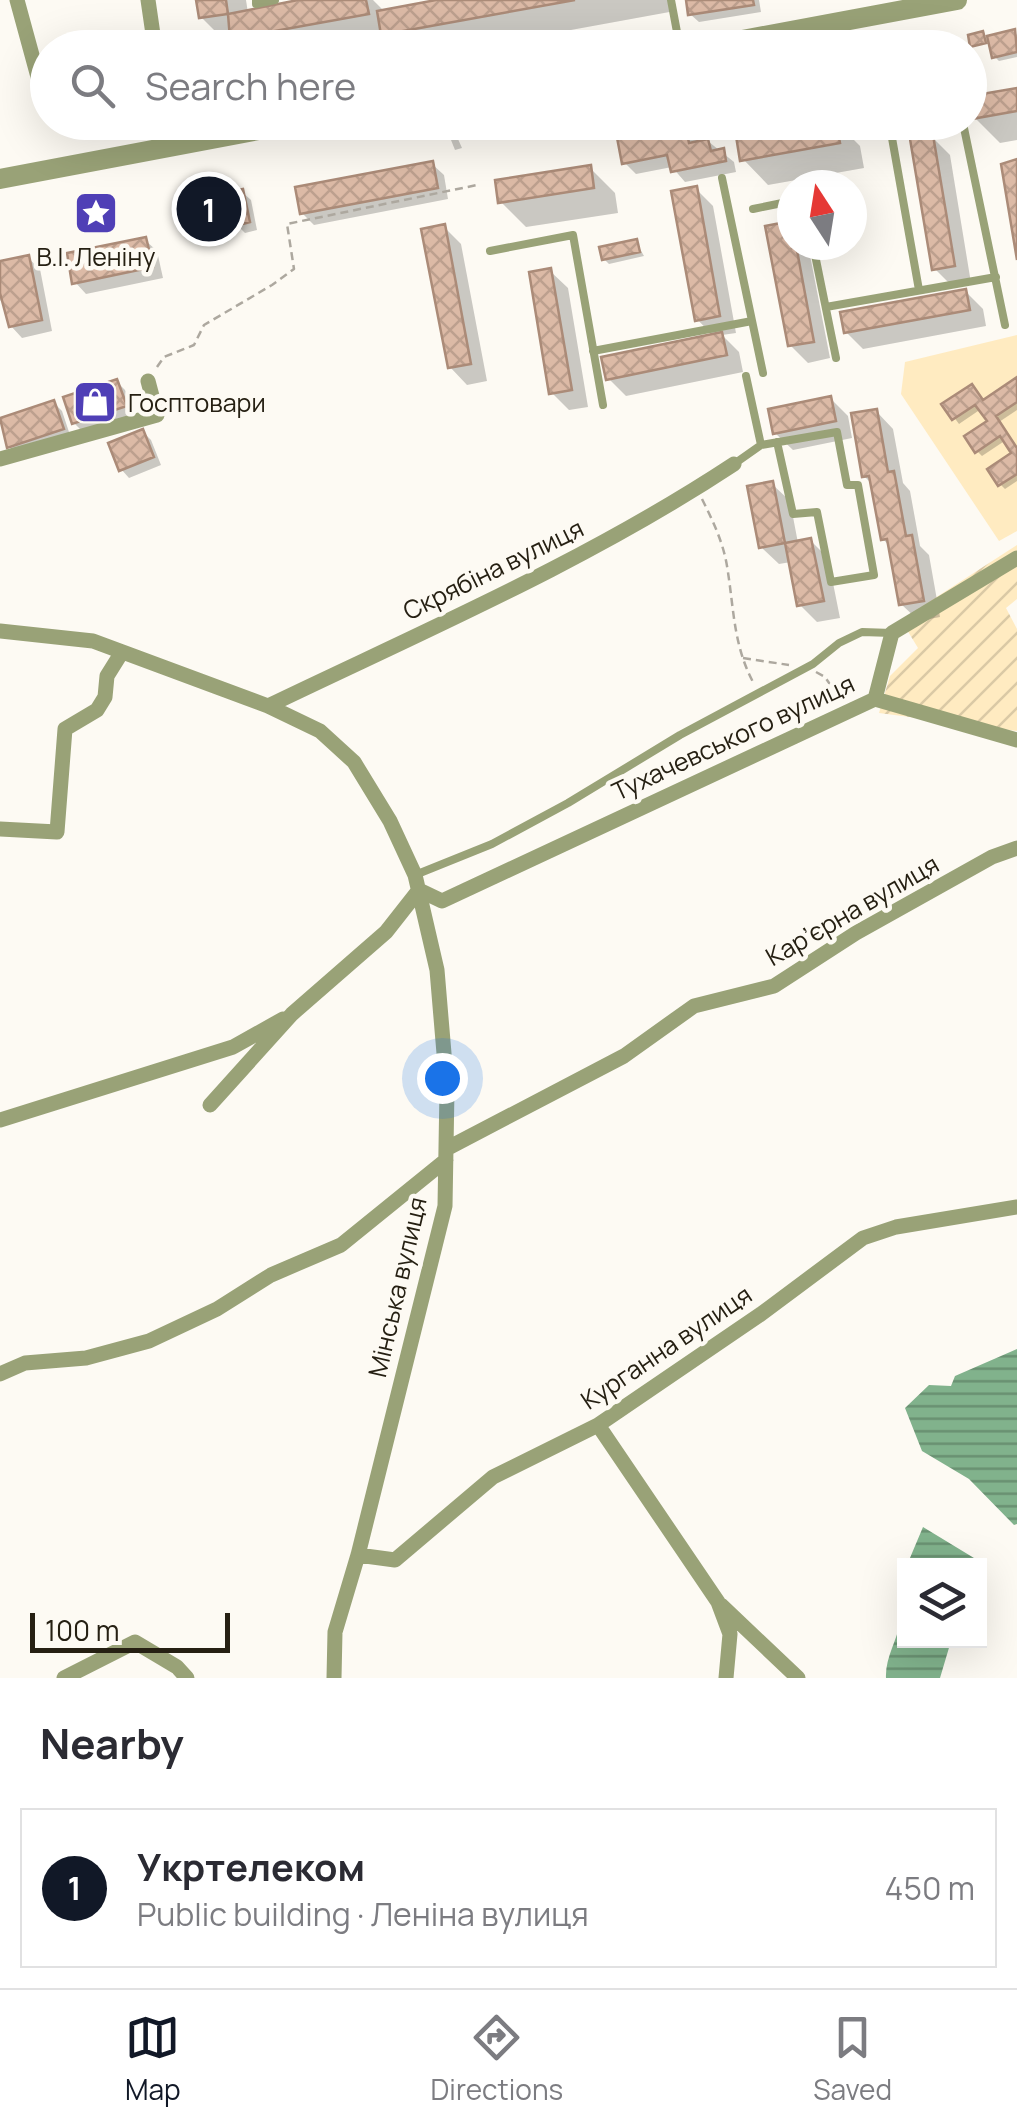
<!DOCTYPE html>
<meta charset="utf-8">
<style>
body{margin:0;font-family:Manrope,sans-serif;background:#f7f7f7;color:#2b2b33}
.controls{position:absolute;right:30px;bottom:30px;display:grid;overflow:hidden;border-radius:0px;box-shadow:0 10px 40px #0002}
.controls button{width:90px;height:90px;display:grid;place-items:center;padding:0;border:0;border-bottom:2px solid #e1e1e2;background:#fff;color:#2b2b33;font:50px sans-serif}
.compass{position:absolute;left:777px;top:170px;width:90px;height:90px;border-radius:50%;background:#fff;box-shadow:0 10px 40px #0002;rotate:348deg}
.scale{position:absolute;left:30px;bottom:25px;width:200px;box-sizing:border-box;padding-left:10px;border:5px solid #262013;border-top:0;font-size:28px;line-height:35px;white-space:nowrap;color:#262013;-webkit-text-stroke:8px #fdfaf3;paint-order:stroke}
.you{position:absolute;left:442px;top:1078px;width:35px;height:35px;margin:-25px;border:8px solid #fff;border-radius:50%;background:#1a73e8;box-shadow:0 0 0 15px #1a73e833}
.badge{display:grid;place-items:center;width:65px;height:65px;border-radius:50%;background:#111827;color:#fff;font-size:32px;font-weight:700}
.pin{position:absolute;translate:-50% -50%;border:5px solid #fff;box-shadow:0 2px 10px #0006}
.list{margin:0;padding:0;list-style:none}
h2{display:flex;justify-content:space-between;align-items:center;height:130px;margin:0;padding:0 40px;font-size:42px}
h2 small{font-size:32px;font-weight:400;color:#7c7c81}
.list li{display:grid;grid-template-columns:65px 1fr auto;gap:30px;align-items:center;box-sizing:border-box;height:160px;margin:0 20px 20px;padding:0 20px;border:2px solid #e1e1e2;border-radius:0px}
.list b{display:block;font-size:38px;white-space:nowrap}
.list p{margin:0;font-size:32px;white-space:nowrap;color:#7c7c81}
.list em{font-size:32px;font-style:normal;color:#7c7c81}
.icon{flex:none;width:55px;height:55px;fill:none;stroke:currentColor;stroke-width:2;stroke-linecap:round;stroke-linejoin:round}
.map{position:relative;flex:none;width:1017px;height:1678px;overflow:hidden}
.search{position:absolute;background:#fff;box-shadow:0 10px 40px #0002;left:30px;right:30px;top:30px;height:110px;display:flex;align-items:center;gap:25px;box-sizing:border-box;padding:0 35px;border-radius:55px;color:#7c7c81;font-size:38px}
.sheet{height:310px;background:#fff}
nav{display:flex;justify-content:space-around;align-items:center;box-sizing:border-box;height:140px;border-top:2px solid #e1e1e2;background:#fff;font-size:28px;color:#7c7c81}
nav a{display:grid;justify-items:center;gap:5px}
nav .on{color:#111827}
.map>svg:first-child{display:block}
</style>
<div class="map">
<svg width="1017" height="1678" viewBox="0 0 1017 1678">
<defs>
<pattern id="industrial-furrows" width="10" height="10" patternUnits="userSpaceOnUse" patternTransform="scale(2.5)"><rect width="10" height="10" fill="#ffebc1"/><path d="M-1 1l2-2M0 10L10 0M9 11l2-2" fill="none" stroke="#dac9a5"/></pattern>
<pattern id="water-rules" width="6" height="5" patternUnits="userSpaceOnUse" patternTransform="scale(2.5)"><rect width="6" height="5" fill="#81b28c"/><path d="M0 2.5h6" fill="none" stroke="#699071"/></pattern>
<pattern id="building-cross-hatch" width="8" height="8" patternUnits="userSpaceOnUse" patternTransform="scale(2.5)"><rect width="8" height="8" fill="#dcbaa6"/><path d="M0 0l8 8M0 8l8-8" fill="none" stroke="#bda08e"/></pattern>
</defs>
<rect width="100%" height="100%" fill="#fdfaf3"/>
<path fill="#ffebc1" d="M 1017,335 L 1017,531 L 999,541 L 901,394 L 905,362 Z"/>
<path fill="url(#industrial-furrows)" d="M 1017,545 L 1017,599 L 1006,608 L 1017,629 L 1017,731 L 879,713 L 890,676 L 918,648 L 901,620 Z"/>
<path fill="url(#water-rules)" d="M 1017,1349 L 1017,1524 L 1014,1525 L 969,1479 L 922,1451 L 905,1408 L 929,1385 L 951,1386 L 955,1376 Z
M 923,1527 L 974,1558 L 972,1565 L 907,1565 Z
M 904,1572 L 904,1640 L 951,1641 L 940,1678 L 886,1678 C 885,1658 897,1641 900,1622 C 902,1605 897,1588 904,1572 Z"/>
<path fill="#0003" d="M 198,0 L 246,0 L 248,13 L 310,0 L 373,0 L 385,12 L 451,0 L 673,0 L 675,11 L 473,48 L 397,48 L 389,39 L 344,48 L 242,48 L 235,41 L 226,42 L 201,17 Z
M 688,0 L 759,0 L 761,12 L 699,22 L 690,14 Z
M 1014,32 L 1017,35 L 1017,57 L 999,61 L 994,56 Z
M 1017,90 L 1017,140 L 1000,143 L 975,118 Z
M 639,122 L 716,122 L 719,135 L 704,138 L 734,162 L 736,172 L 685,182 L 672,167 L 636,174 L 625,163 Z
M 791,122 L 836,122 L 860,146 L 864,168 L 768,185 L 743,159 L 796,128 Z
M 865,122 L 892,122 L 869,127 Z
M 933,138 L 950,155 L 971,283 L 952,286 L 935,269 Z
M 458,139 L 462,148 L 455,150 L 451,140 Z
M 432,164 L 444,175 L 448,199 L 314,225 L 302,213 Z
M 590,168 L 615,193 L 618,213 L 526,227 L 501,202 Z
M 696,189 L 713,206 L 736,333 L 722,335 L 739,352 L 743,372 L 626,396 L 608,378 L 714,337 L 697,319 Z
M 242,192 L 251,200 L 257,230 L 245,233 L 237,225 L 204,231 L 207,241 L 196,243 L 188,235 L 183,203 Z
M 790,224 L 792,245 L 808,245 L 830,358 L 808,363 L 790,345 Z
M 444,227 L 461,244 L 487,381 L 467,385 L 450,367 Z
M 145,240 L 157,251 L 163,278 L 86,294 L 75,282 Z
M 636,242 L 644,256 L 609,264 L 604,259 Z
M 28,258 L 40,269 L 52,331 L 22,338 L 11,326 L 5,305 L 0,300 L 0,264 Z
M 550,271 L 568,288 L 588,407 L 569,410 L 552,393 Z
M 965,291 L 983,309 L 986,326 L 863,349 L 846,332 Z
M 1017,380 L 1017,410 L 999,422 L 1017,449 L 1017,481 L 1005,489 L 1000,484 L 1015,454 L 1006,440 L 982,456 L 977,451 L 990,422 L 981,409 L 959,424 L 945,405 L 984,402 Z
M 117,382 L 125,390 L 133,415 L 82,431 L 74,423 Z
M 830,398 L 848,416 L 852,438 L 793,450 L 775,433 Z
M 54,403 L 62,411 L 71,438 L 17,455 L 9,447 L 0,421 Z
M 876,411 L 893,429 L 903,483 L 910,491 L 920,546 L 929,555 L 940,617 L 919,621 L 901,604 L 891,548 L 883,539 L 873,485 L 864,476 Z
M 143,432 L 151,440 L 161,465 L 129,478 L 121,469 Z
M 772,484 L 790,501 L 798,543 L 811,541 L 828,558 L 840,618 L 817,622 L 800,605 L 791,562 L 779,564 L 761,547 Z"/>
<path fill="url(#building-cross-hatch)" stroke="#ab8b78" stroke-width="2.5" d="M 196,0 L 226,0 L 228,14 L 199,18 Z
M 298,0 L 366,0 L 369,14 L 230,39 L 228,14 Z
M 436,0 L 575,0 L 381,35 L 377,11 Z
M 686,0 L 753,0 L 754,5 L 688,15 Z
M 1015,29 L 1017,52 L 992,58 L 987,36 Z
M 983,31 L 986,43 L 970,47 L 968,35 Z
M 1017,88 L 1017,111 L 972,119 L 970,96 Z
M 709,122 L 686,129 L 689,143 L 708,139 L 711,151 L 724,148 L 726,161 L 671,172 L 667,155 L 622,164 L 615,127 L 637,122 Z
M 810,122 L 836,122 L 840,143 L 740,161 L 736,136 Z
M 933,135 L 955,266 L 932,270 L 910,139 Z
M 1017,159 L 1017,260 L 1001,164 Z
M 433,161 L 438,188 L 300,214 L 295,187 Z
M 591,165 L 594,188 L 498,203 L 495,180 Z
M 697,186 L 720,316 L 695,321 L 671,191 Z
M 243,189 L 250,222 L 235,226 L 233,217 L 198,223 L 201,233 L 186,236 L 180,201 Z
M 791,221 L 792,245 L 796,245 L 814,342 L 788,346 L 765,226 Z
M 445,224 L 471,364 L 448,368 L 421,229 Z
M 146,237 L 153,267 L 72,284 L 67,253 Z
M 637,239 L 640,252 L 602,260 L 599,247 Z
M 29,255 L 42,320 L 9,327 L 0,293 L 0,261 Z
M 551,268 L 572,390 L 549,394 L 529,272 Z
M 966,289 L 970,310 L 844,333 L 840,312 Z
M 722,332 L 727,355 L 606,380 L 601,357 Z
M 1017,377 L 1017,402 L 996,416 L 1017,448 L 1017,474 L 998,486 L 987,469 L 1011,453 L 1000,436 L 975,453 L 964,436 L 987,421 L 975,405 L 952,420 L 941,404 L 972,384 L 983,400 Z
M 117,379 L 127,406 L 72,424 L 63,397 Z
M 831,396 L 836,421 L 773,434 L 768,409 Z
M 54,400 L 64,429 L 7,448 L 0,418 Z
M 877,409 L 888,472 L 894,471 L 906,536 L 912,535 L 924,601 L 899,605 L 887,539 L 881,540 L 869,476 L 862,477 L 851,413 Z
M 143,429 L 154,457 L 119,471 L 108,443 Z
M 773,481 L 785,543 L 759,548 L 747,486 Z
M 811,538 L 824,601 L 797,606 L 785,543 Z"/>
<g fill="none" stroke-linecap="round" stroke-linejoin="round">
<path stroke="#ada89f" stroke-width="2.5" stroke-dasharray="8 5" stroke-linecap="butt" d="M 157,367 L 164,357 L 194,345 L 204,325 L 272,285 L 294,269 L 287,224 L 477,185
M 702,499 C 713,521 723,542 727,566 C 734,608 733,644 753,682
M 743,658 L 789,665
M 816,672 L 825,677 L 840,699"/>
<path stroke="#99a277" stroke-width="8" d="M 256,0 L 256,4 L 275,0
M 671,0 L 680,48
M 964,128 L 1005,325
M 892,138 L 919,290
M 722,178 L 763,373
M 753,209 L 792,201
M 813,245 L 836,358
M 490,251 L 573,235 L 603,405
M 826,307 L 996,277
M 593,351 L 752,321
M 761,445 L 837,432 L 847,485 L 858,485 L 874,575 L 831,582 L 817,512 L 793,514 L 777,442
M 734,464 L 761,445 L 746,376
M 415,875 L 492,844 L 568,803 L 680,735 L 813,664 L 839,643 L 862,632 L 892,633"/>
<path stroke="#99a277" stroke-width="15" d="M 17,0 L 44,99
M 148,0 L 155,48
M 191,122 L 201,141
M 0,459 L 157,415 L 148,381
M 0,631 L 93,641 L 268,706 L 320,731 L 354,762 L 390,821 L 415,875 L 437,970 L 447,1089 L 445,1206 L 358,1555 L 335,1632 L 334,1678
M 875,699 L 1017,740
M 268,706 C 426,630 587,561 734,464
M 0,829 L 57,832 L 65,729 L 97,710 L 105,697 L 107,676 L 122,652
M 210,1105 L 292,1014 L 386,932 L 419,890 L 442,901 L 875,699 L 892,633 L 1017,558
M 0,1120 L 233,1047 L 283,1019
M 446,1149 L 624,1056 L 694,1006 L 774,986 L 856,933 L 992,857 L 1017,848
M 0,1374 L 25,1363 L 86,1358 L 149,1341 L 217,1309 L 271,1275 L 341,1245 L 446,1160
M 598,1425 L 718,1602 L 730,1634 L 726,1678
M 358,1555 L 395,1560 L 493,1477 L 598,1425 L 761,1314 L 863,1238 L 896,1227 L 1017,1207
M 721,1605 L 798,1678
M 64,1678 L 135,1642 L 177,1667 L 187,1678"/>
<path stroke="#99a277" stroke-width="20" d="M 700,48 L 957,0
M 0,179 L 301,122"/>
</g>
<defs>
<g id="sight-square" transform="scale(2.25)"><rect x="-9" y="-9" width="18" height="18" rx="4" fill="#4f3fb6" stroke="#fdfaf3"/><path d="M0-6L1.8-2.2L6-1.7L2.9 1.2L3.7 5.4L0 3.3L-3.7 5.4L-2.9 1.2L-6-1.7L-1.8-2.2Z" fill="#fff"/></g>
<g id="shop-square" transform="scale(2.25)"><rect x="-9" y="-9" width="18" height="18" rx="4" fill="#4f3fb6" stroke="#fdfaf3"/><path d="M-5-2.5h2.3a2.7 3.5 0 0 1 5.4 0H5L5.5 6h-11ZM-1.5-2.5h3a1.5 2.3 0 0 0-3 0Z" fill="#fff"/></g>
</defs>
<g fill-rule="evenodd">
<use href="#sight-square" x="96" y="213"/>
<use href="#shop-square" x="95" y="402"/>
</g>
<g text-anchor="middle" dominant-baseline="central" stroke-width="9" stroke-linejoin="round" paint-order="stroke">
<g font-size="25" fill="#262013" stroke="#fdfaf3">
<text x="96" y="256">В.І. Леніну</text>
<text x="128" y="402" text-anchor="start">Госптовари</text>
</g>
<g font-size="25" fill="#262013" stroke="#fdfaf3">
<text transform="translate(493 569) rotate(-26)">Скрябіна вулиця</text>
<text transform="translate(733 737) rotate(-25)">Тухачевського вулиця</text>
<text transform="translate(852 910) rotate(-30)">Кар’єрна вулиця</text>
<text transform="translate(397 1287) rotate(-77)">Мінська вулиця</text>
<text transform="translate(666 1347) rotate(-34)">Курганна вулиця</text>
</g>
</g>
</svg>
<div class="controls">
<button><svg class="icon" aria-label="layers" viewBox="0 0 24 24"><path d="M12 4l9 5-9 5-9-5zM3 14l9 5 9-5"/></svg></button>
</div>
<svg class="compass" viewBox="-18 -18 36 36"><path d="M0-13l5 13h-10z" fill="#e53935"/><path d="M0 13l5-13h-10z" fill="#7c7c81"/></svg>
<div class="scale">100 m</div>
<div class="you"></div>
<div class="pin badge" style="left:209px;top:209px">1</div>
<div class="search"><svg class="icon" aria-label="search" viewBox="0 0 24 24"><circle cx="10" cy="10" r="6"/><path d="M15 15l6 6"/></svg>Search here</div>
</div>
<section class="sheet">
<h2>Nearby<small></small></h2>
<ul class="list">
<li><span class="badge">1</span><div><b>Укртелеком</b><p>Public building · Леніна вулиця</p></div><em>450 m</em></li>
</ul>
</section>
<nav>
<a class="on"><svg class="icon" aria-label="map" viewBox="0 0 24 24"><path d="M3 6l6-2 6 2 6-2v14l-6 2-6-2-6 2zM9 4v14M15 6v14"/></svg>Map</a>
<a><svg class="icon" aria-label="directions" viewBox="0 0 24 24"><path d="M12 3l9 9-9 9-9-9zM9 14v-3h6M13 9l2 2-2 2"/></svg>Directions</a>
<a><svg class="icon" aria-label="saved" viewBox="0 0 24 24"><path d="M7 4h10v16l-5-4-5 4z"/></svg>Saved</a>
</nav>
